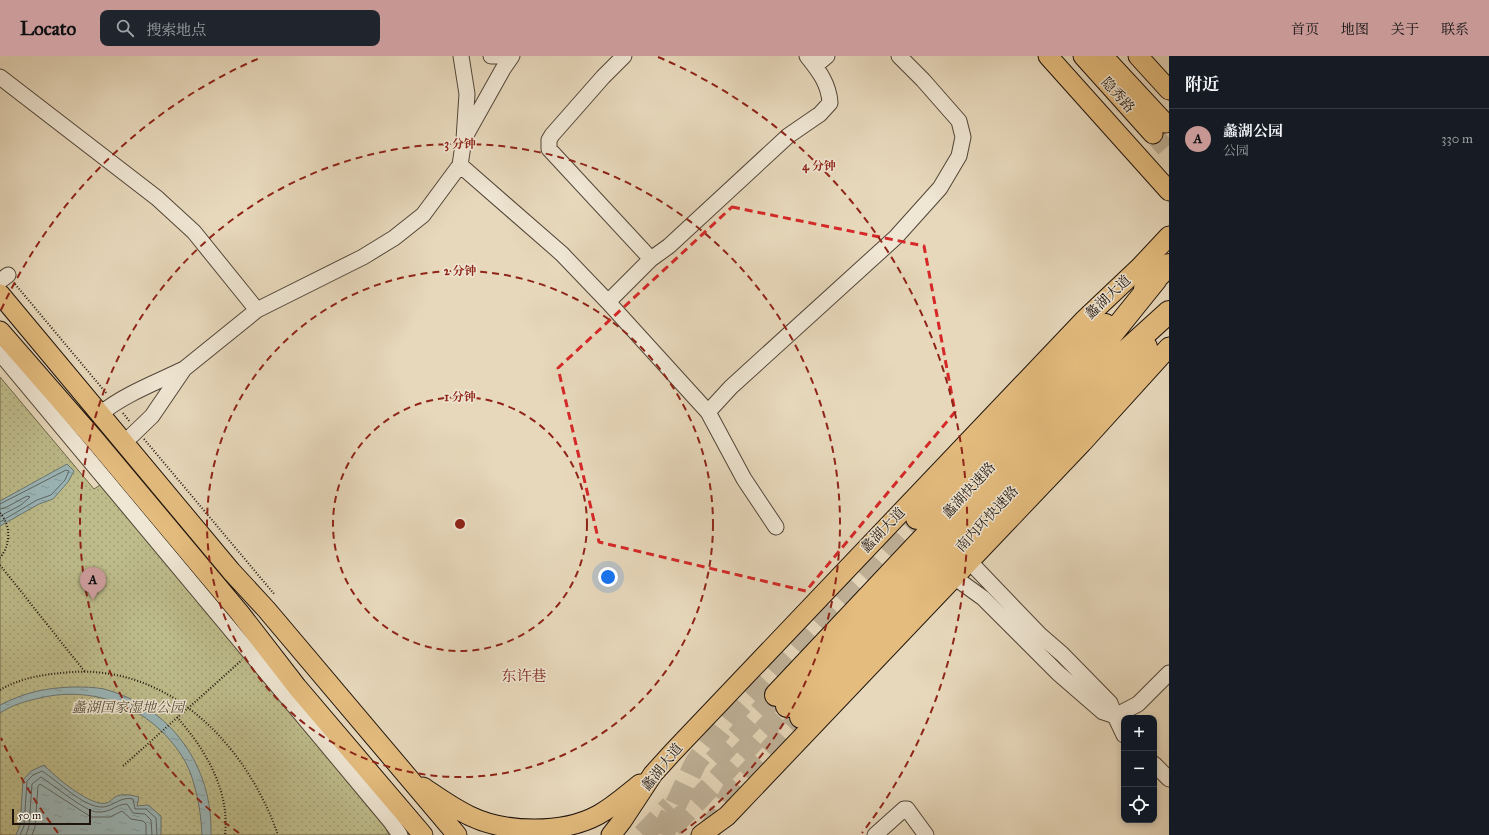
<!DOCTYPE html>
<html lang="zh">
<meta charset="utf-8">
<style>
body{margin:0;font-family:"IM FELL Great Primer","Noto Serif SC",serif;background:#20242c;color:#f1f3f6}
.controls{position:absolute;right:12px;bottom:12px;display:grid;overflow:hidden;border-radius:8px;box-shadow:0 2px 6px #0003}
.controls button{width:36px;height:36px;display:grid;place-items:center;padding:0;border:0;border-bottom:1px solid #363941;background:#171b24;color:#f1f3f6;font:20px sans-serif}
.scale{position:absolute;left:12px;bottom:10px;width:79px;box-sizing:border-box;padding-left:4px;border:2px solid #1f140d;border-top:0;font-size:11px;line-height:14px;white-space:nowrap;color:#1f140d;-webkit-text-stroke:3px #efe6d3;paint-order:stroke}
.you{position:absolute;left:608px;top:521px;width:14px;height:14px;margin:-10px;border:3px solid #fff;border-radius:50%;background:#1a73e8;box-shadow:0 0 0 6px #1a73e833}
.badge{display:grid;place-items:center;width:26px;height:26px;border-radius:50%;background:#c59692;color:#111;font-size:13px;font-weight:700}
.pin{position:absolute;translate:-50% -33px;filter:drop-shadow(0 1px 2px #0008)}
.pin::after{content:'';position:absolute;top:21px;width:14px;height:12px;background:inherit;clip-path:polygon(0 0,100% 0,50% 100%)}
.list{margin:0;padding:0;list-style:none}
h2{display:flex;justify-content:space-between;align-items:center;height:52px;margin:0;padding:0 16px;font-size:17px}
h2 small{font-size:13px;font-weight:400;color:#9ea1a6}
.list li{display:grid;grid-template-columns:26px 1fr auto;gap:12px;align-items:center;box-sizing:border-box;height:60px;padding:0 16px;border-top:1px solid #363941}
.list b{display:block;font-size:15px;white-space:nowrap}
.list p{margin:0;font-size:13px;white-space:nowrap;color:#9ea1a6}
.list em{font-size:13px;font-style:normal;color:#9ea1a6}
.icon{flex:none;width:22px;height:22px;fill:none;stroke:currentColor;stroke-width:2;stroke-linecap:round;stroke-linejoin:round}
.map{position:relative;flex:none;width:1169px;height:779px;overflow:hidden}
header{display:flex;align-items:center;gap:24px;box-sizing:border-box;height:56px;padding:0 20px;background:#c59692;color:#111}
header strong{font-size:19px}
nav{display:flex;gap:22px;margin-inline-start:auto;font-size:14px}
.search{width:280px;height:36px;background:#20242c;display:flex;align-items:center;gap:10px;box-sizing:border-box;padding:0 14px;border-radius:8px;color:#9ea1a6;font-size:15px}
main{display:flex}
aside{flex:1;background:#171b24}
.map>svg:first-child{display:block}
</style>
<header>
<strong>Locato</strong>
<div class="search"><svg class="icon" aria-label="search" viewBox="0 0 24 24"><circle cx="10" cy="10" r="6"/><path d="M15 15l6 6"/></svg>搜索地点</div>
<nav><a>首页</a><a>地图</a><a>关于</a><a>联系</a></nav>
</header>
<main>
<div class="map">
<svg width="1169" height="779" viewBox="0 0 1169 779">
<defs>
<pattern id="park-dots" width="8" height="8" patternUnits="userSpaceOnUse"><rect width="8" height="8" fill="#bebc8b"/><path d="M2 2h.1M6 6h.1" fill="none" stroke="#a3a177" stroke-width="1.8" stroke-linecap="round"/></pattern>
<pattern id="water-ripples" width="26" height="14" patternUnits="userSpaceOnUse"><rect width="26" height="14" fill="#9bb8ba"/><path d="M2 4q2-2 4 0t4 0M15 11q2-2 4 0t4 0" fill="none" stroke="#859d9f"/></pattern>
</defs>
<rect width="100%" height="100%" fill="#e7d8bb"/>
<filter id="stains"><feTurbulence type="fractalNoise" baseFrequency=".005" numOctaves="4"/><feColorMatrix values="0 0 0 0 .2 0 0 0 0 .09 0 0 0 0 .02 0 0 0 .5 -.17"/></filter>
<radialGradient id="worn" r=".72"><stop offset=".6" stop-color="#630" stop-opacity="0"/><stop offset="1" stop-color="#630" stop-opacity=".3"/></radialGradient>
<path fill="url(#park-dots)" stroke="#6e684c" d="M 0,321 L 94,433 L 103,427 L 382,765 L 389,779 L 0,779 Z"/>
<path fill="url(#water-ripples)" stroke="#697675" d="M 67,408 L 74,415 L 68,426 L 53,443 L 39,448 L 0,470 L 0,445 Z
M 73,631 C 83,631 94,631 104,633 C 171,651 213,710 211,779 L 202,779 C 201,755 196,726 185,705 C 155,654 97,628 40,642 C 26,645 12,649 0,657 L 0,649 C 26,636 45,632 73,631 Z
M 44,709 C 54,720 92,752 107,747 C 110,746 112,743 115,741 C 122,737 131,739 139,741 L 137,750 L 148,749 L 161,760 L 161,777 L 160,779 L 16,779 L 20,769 L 23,724 L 31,715 Z"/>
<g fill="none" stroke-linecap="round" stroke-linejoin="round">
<path stroke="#5d6664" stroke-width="1" d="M 0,448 L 66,414 L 69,415 L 65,424 L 51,439 L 37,444 L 0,466
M 0,453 L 5,452 L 27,440 L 30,441 L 21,449 L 0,460
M 20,779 L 24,770 L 27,725 L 33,719 L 42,715 C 58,725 84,752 103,751 C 114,750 121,740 133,743 L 135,753 L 146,753 L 156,762 L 157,779
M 26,779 L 29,770 L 32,728 L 41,721 C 52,728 86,756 97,756 C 111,757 116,748 127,748 L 133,757 L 145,758 L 151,764 L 152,779
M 32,779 L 35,771 L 38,730 L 40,728 L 91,761 L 110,761 L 122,755 L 131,763 L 143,765 L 146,768 L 146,779"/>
<path stroke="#bfb198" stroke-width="19" stroke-dasharray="19 10" stroke-linecap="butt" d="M 1153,78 L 1169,96"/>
<path stroke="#bfb198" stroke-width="22" stroke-dasharray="22 11" stroke-linecap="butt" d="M 714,705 L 776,639
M 672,771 L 787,650
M 709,775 L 734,732 L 801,661
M 643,779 L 671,750
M 664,779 L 667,767 L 696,706 L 738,653 L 917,462"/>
<g stroke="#514538" stroke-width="17">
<path id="minor" d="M 491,0 L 498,0
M 624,0 L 603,21 L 552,79 L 549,84 L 549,93 L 651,203
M 815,10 L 827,0
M 0,21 L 157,142 L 194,176 L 257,254
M 466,79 L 503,13 L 512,0
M 460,109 L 562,198 L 608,246 L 708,356 L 744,423 L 776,471
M 0,225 L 8,219
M 608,246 L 651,203 L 669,190 L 788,80 L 820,58 L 830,47 C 829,28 819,15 807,0
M 0,297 L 391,766 L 400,779
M 184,313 L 257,254 L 363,201 L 394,182 L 423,159 L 460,109 L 464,83 L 467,38 L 461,0
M 708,356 L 731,331 L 896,181 L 940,132 L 959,100 L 963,81 L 959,65 L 923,24 L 899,0
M 100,358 C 125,338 155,327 184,313 L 152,360 L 124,387
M 954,521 L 983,542 L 1058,617 L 1103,656 L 1115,660 L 1110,647 L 1062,598 L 1040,579 L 969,505
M 1124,679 L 1115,660 L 1138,648 L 1169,617
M 1154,708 L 1169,723
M 875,779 L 904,753 L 907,753 L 926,779"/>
</g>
<g stroke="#1f140d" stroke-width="21">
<path id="major" d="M 1048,0 L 1169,135
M 1083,0 L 1153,78
M 1103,0 L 1165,67
M 1138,0 L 1169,34
M 0,238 L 231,515 L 266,553 L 457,779
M 0,275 L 95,384 L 239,556 L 297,631 L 423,779
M 423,731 C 438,741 453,752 470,760 C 505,777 563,778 598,759 C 613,751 626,739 640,728
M 611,779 L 622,765 L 653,718 L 672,697 L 1083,265 L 1139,212 L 1169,180
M 701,779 L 727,760 L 1082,387 L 1169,291"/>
</g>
<g stroke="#1f140d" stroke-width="24">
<path id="highway" d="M 1145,233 L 1169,209
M 917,462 L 1074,297 L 1105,269
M 776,639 L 1086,310 L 1156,223
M 787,650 L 1094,324 L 1169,256
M 801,661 L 1070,376 L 1110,338 L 1146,291"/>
</g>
<path stroke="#1f140d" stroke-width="2" stroke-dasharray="1 2" stroke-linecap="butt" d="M 15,228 L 107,338
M 123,357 L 130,366
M 144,383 L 275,539
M 0,457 C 12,471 10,489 0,502
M 0,509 L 85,616
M 0,634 C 18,623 40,619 61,617 C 166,604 246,687 278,779
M 177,661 C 205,693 230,734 225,779
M 123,710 L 242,604"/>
<use href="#minor" stroke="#efe6d3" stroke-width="15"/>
<use href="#major" stroke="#e4bc7e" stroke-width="19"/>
<use href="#highway" stroke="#e4bc7e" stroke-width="22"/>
</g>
<path fill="none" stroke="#d62828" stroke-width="3" stroke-dasharray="8 5" stroke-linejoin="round" d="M 732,151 L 924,190 L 955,356 L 806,535 L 599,486 L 558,312 Z"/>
<g fill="none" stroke="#8f2418" stroke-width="2" stroke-dasharray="7 5">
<circle cx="460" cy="468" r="127"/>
<circle cx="460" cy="468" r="253"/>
<path d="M239 777A380 380 0 1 1 681 777"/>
<path d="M58 777A507 507 0 0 1 1 682M1 254A507 507 0 0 1 262 1M658 1A507 507 0 0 1 862 777"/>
</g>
<g text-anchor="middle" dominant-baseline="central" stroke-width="3" stroke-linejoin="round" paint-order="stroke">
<g font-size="14" fill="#1f140d" stroke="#efe6d3">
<text transform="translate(1118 39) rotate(48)">隐秀路</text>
<text transform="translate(1108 241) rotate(-43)">蠡湖大道</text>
<text transform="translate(969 434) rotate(-47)">蠡湖快速路</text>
<text transform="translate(987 463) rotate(-47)">南内环快速路</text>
<text transform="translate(883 474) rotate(-46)">蠡湖大道</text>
<text transform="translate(662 711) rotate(-51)">蠡湖大道</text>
</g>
<g font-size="14" font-style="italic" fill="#574f39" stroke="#efe6d3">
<text x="128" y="651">蠡湖国家湿地公园</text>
</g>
<g font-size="15" fill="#7a1f14" stroke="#efe6d3">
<text x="524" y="620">东许巷</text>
</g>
</g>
<circle cx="460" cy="468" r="6" fill="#8f2418" stroke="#efe6d3" stroke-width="2"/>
<g font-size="12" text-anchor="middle" font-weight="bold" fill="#8f2418" stroke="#efe6d3" stroke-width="3" stroke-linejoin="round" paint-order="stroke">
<text x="460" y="92">3 分钟</text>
<text x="819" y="114">4 分钟</text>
<text x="460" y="219">2 分钟</text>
<text x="460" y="345">1 分钟</text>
</g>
<rect width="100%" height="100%" filter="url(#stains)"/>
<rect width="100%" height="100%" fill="url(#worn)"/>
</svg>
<div class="controls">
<button>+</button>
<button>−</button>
<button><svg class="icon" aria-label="locate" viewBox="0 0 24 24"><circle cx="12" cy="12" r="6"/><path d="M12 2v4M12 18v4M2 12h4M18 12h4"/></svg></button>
</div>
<div class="scale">50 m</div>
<div class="you"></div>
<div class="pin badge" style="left:93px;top:544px">A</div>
</div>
<aside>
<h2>附近<small></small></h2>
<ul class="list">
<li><span class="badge">A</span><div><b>蠡湖公园</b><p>公园</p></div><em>330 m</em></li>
</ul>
</aside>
</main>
